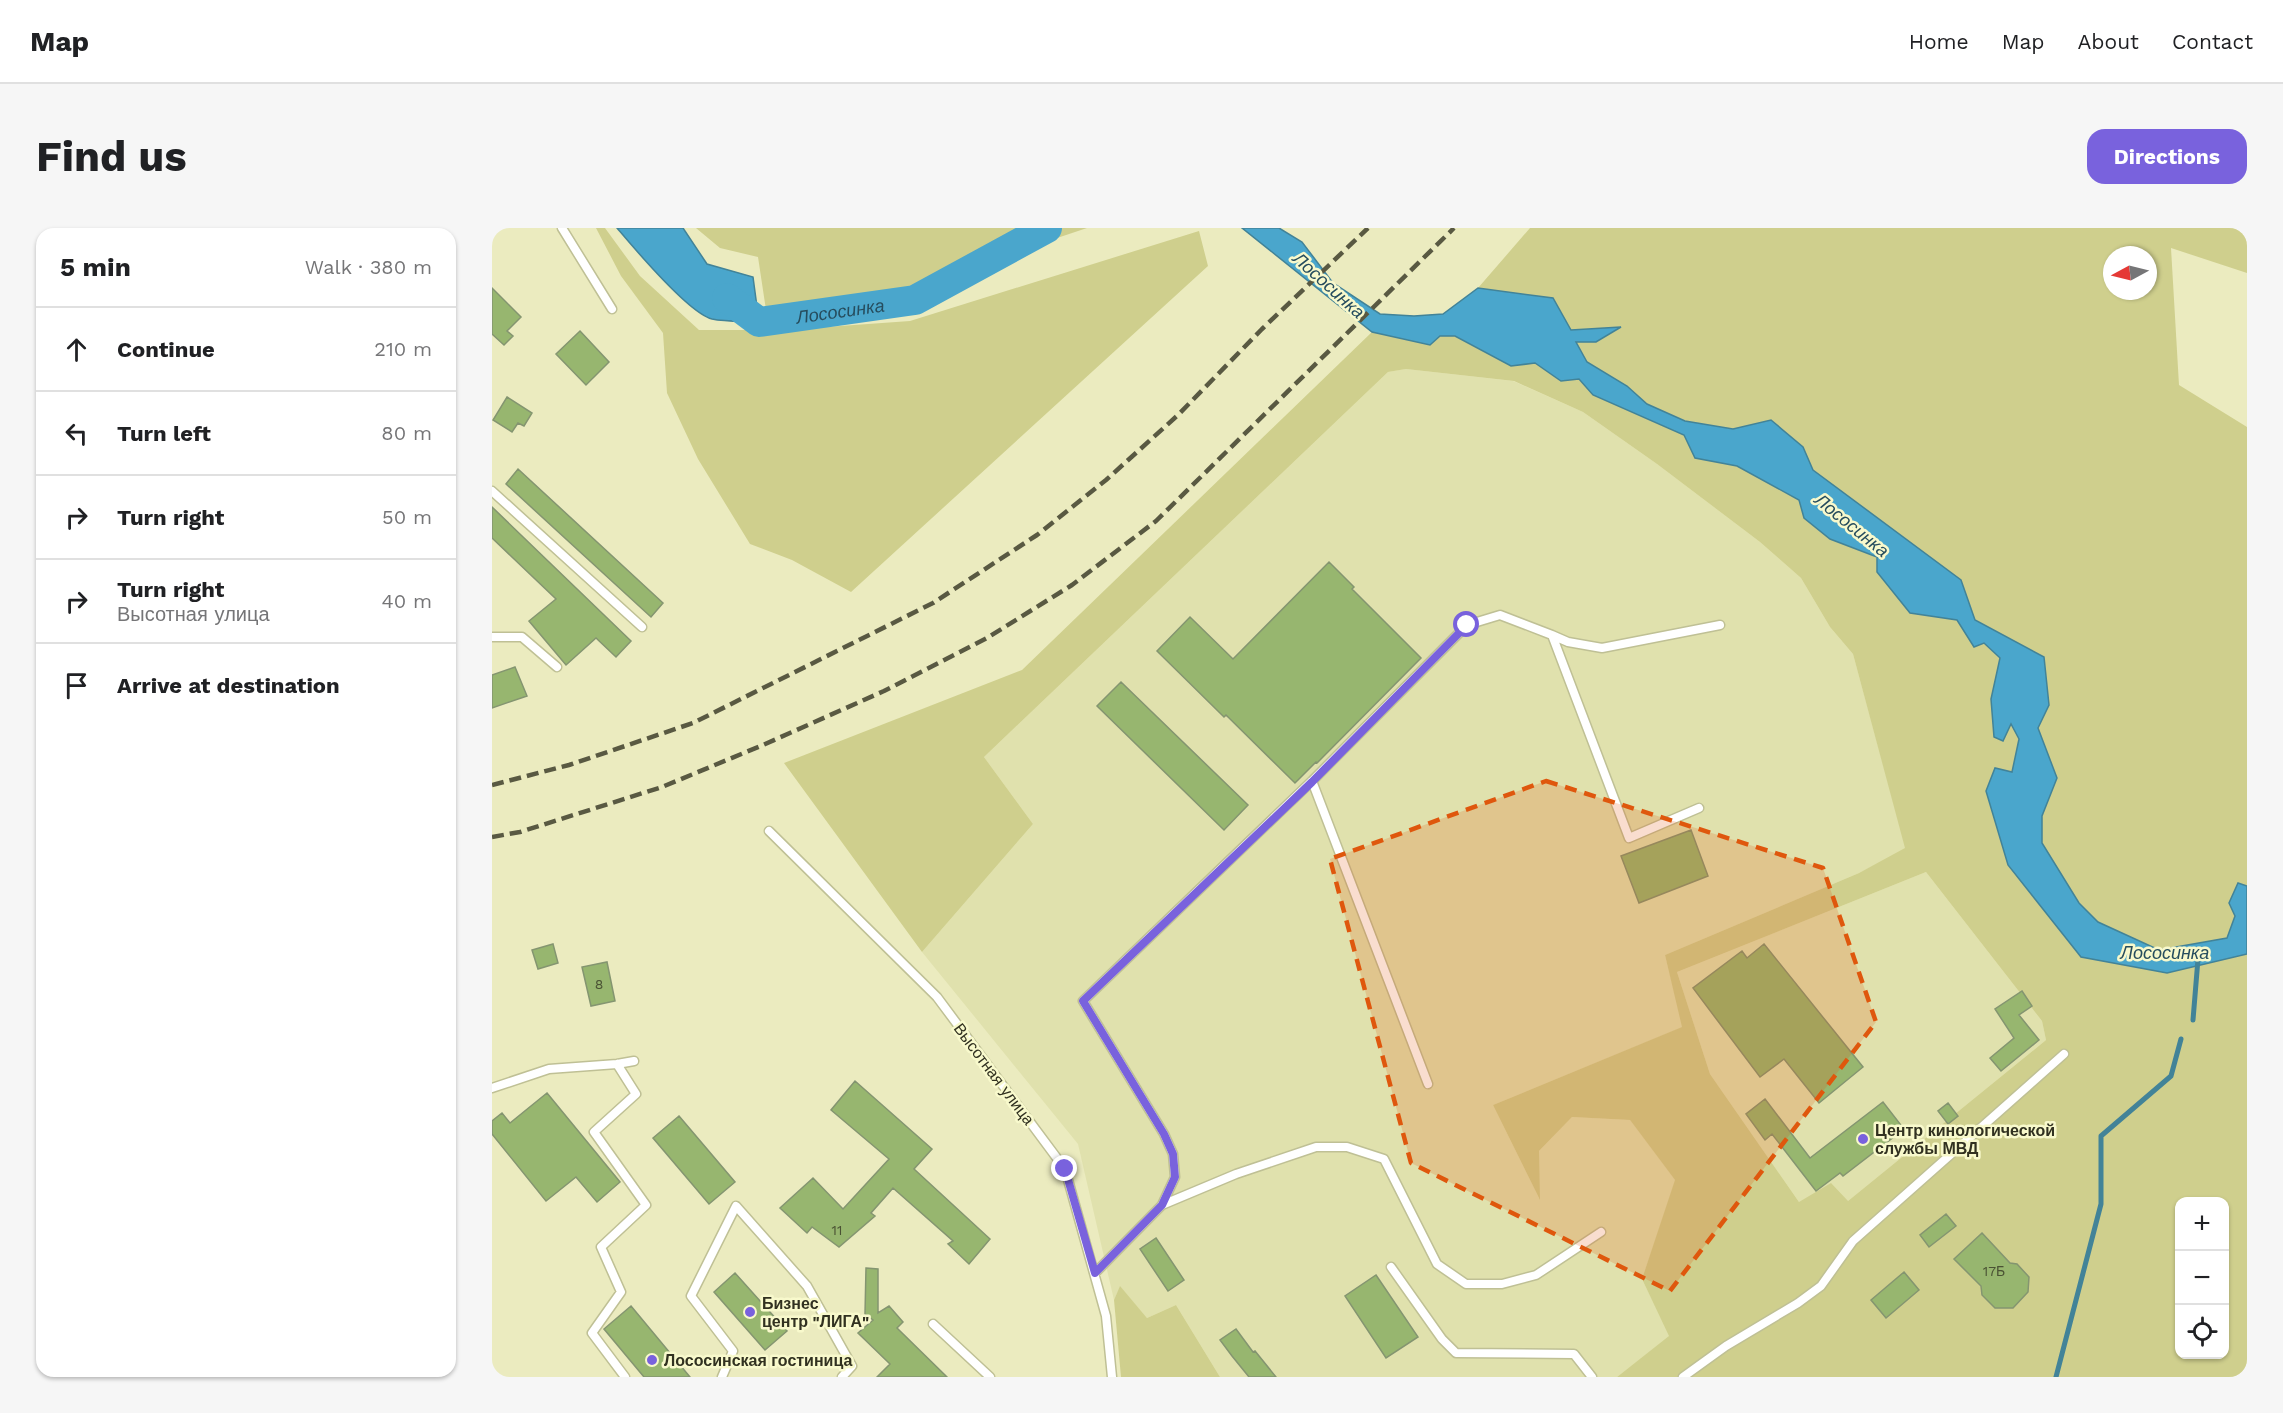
<!DOCTYPE html>
<meta charset="utf-8">
<style>
body{margin:0;font-family:"Work Sans",sans-serif;background:#f6f6f6;color:#202124}
.controls{position:absolute;right:18px;bottom:18px;display:grid;overflow:hidden;border-radius:12px;box-shadow:0 2px 4px #0004}
.controls button{width:54px;height:54px;display:grid;place-items:center;padding:0;border:0;border-bottom:2px solid #e0e0e0;background:#fff;color:#202124;font:30px sans-serif}
.compass{position:absolute;left:1611px;top:18px;width:54px;height:54px;border-radius:50%;background:#fff;box-shadow:0 2px 4px #0004;rotate:263deg}
.stop{position:absolute;width:18px;height:18px;margin:-14px;border:4px solid #7962dd;border-radius:50%;background:#fff}
.stop.end{background:#7962dd;border-color:#fff;box-shadow:0 2px 6px #0008}
.list{margin:0;padding:0;list-style:none}
h2{display:flex;justify-content:space-between;align-items:center;height:78px;margin:0;padding:0 24px;font-size:26px}
h2 small{font-size:20px;font-weight:400;color:#757577}
.list li{display:grid;grid-template-columns:39px 1fr auto;gap:18px;align-items:center;box-sizing:border-box;height:84px;padding:0 24px;border-top:2px solid #e0e0e0}
.list b{display:block;font-size:22px;white-space:nowrap}
.list p{margin:0;font-size:20px;white-space:nowrap;color:#757577}
.list em{font-size:20px;font-style:normal;color:#757577}
.icon{flex:none;width:33px;height:33px;fill:none;stroke:currentColor;stroke-width:2;stroke-linecap:round;stroke-linejoin:round}
.map{position:relative;flex:none;width:1755px;height:1149px;overflow:hidden;border-radius:18px}
header{display:flex;align-items:center;gap:36px;box-sizing:border-box;height:84px;padding:0 30px;background:#fff;border-bottom:2px solid #e0e0e0}
header strong{font-size:28px}
nav{display:flex;gap:33px;margin-inline-start:auto;font-size:21px}
.intro{display:flex;align-items:center;justify-content:space-between;box-sizing:border-box;height:144px;padding:0 36px}
h1{margin:0;font-size:42px}
.button{padding:15px 27px;border-radius:18px;background:#7962dd;color:#fff;font-size:21px;font-weight:700}
main{display:flex;gap:36px;padding:0 36px}
aside{flex:1;background:#fff;border-radius:18px;box-shadow:0 2px 4px #0004}
.map>svg:first-child{display:block}
</style>
<header>
<strong>Map</strong>
<nav><a>Home</a><a>Map</a><a>About</a><a>Contact</a></nav>
</header>
<div class="intro"><h1>Find us</h1><a class="button">Directions</a></div>
<main>
<aside>
<h2>5 min<small>Walk · 380 m</small></h2>
<ul class="list">
<li><svg class="icon" aria-label="ahead" viewBox="0 0 24 24"><path d="M12 20V5M6 11l6-6 6 6"/></svg><div><b>Continue</b></div><em>210 m</em></li>
<li><svg class="icon" aria-label="left" viewBox="0 0 24 24"><path d="M17 20v-9H6M10 6l-5 5 5 5"/></svg><div><b>Turn left</b></div><em>80 m</em></li>
<li><svg class="icon" aria-label="right" viewBox="0 0 24 24"><path d="M7 20v-9h11M14 6l5 5-5 5"/></svg><div><b>Turn right</b></div><em>50 m</em></li>
<li><svg class="icon" aria-label="right" viewBox="0 0 24 24"><path d="M7 20v-9h11M14 6l5 5-5 5"/></svg><div><b>Turn right</b><p>Высотная улица</p></div><em>40 m</em></li>
<li><svg class="icon" aria-label="arrive" viewBox="0 0 24 24"><path d="M6 21V4h12l-3 4 3 4H6"/></svg><div><b>Arrive at destination</b></div></li>
</ul>
</aside>
<div class="map">
<svg width="1755" height="1149" viewBox="0 0 1755 1149">
<rect width="100%" height="100%" fill="#ebebbf"/>
<path fill="#e0e1ad" d="M 914,141 L 1021,153 L 1091,184 L 1165,236 L 1268,314 L 1309,350 L 1338,399 L 1361,426 L 1414,621 L 1367,645 L 1173,727 L 1191,799 L 1001,877 L 1047,970 L 1047,923 L 1080,889 L 1138,892 L 1184,953 L 1150,1051 L 1178,1108 L 1125,1149 L 728,1149 L 684,1077 L 655,1090 L 628,1059 L 622,1072 L 586,916 L 430,724 L 541,596 L 492,529 L 896,144 Z
M 1434,644 L 1550,793 L 1554,812 L 1356,973 L 1307,974 L 1218,846 L 1185,744 Z"/>
<path fill="#cfcf8d" fill-rule="evenodd" d="M 104,0 L 113,0 L 148,48 L 207,102 L 292,102 L 418,93 L 707,3 L 716,38 L 359,364 L 300,332 L 258,316 L 206,231 L 175,165 L 171,105 L 129,48 Z
M 204,0 L 595,0 L 419,59 L 274,82 L 266,29 L 228,20 Z
M 1038,0 L 1755,0 L 1755,45 L 1679,20 L 1687,157 L 1755,199 L 1755,658 L 1746,656 L 1743,688 L 1735,710 L 1667,722 L 1606,695 L 1587,675 L 1550,615 L 1550,588 L 1565,550 L 1546,500 L 1557,477 L 1552,429 L 1483,392 L 1469,352 L 1321,242 L 1311,219 L 1279,192 L 1241,201 L 1193,193 L 1155,176 L 1135,158 L 1095,134 L 1083,114 L 1127,99 L 1079,102 L 1061,70 L 986,60 ZM 1620,27 L 1656,27 L 1656,63 L 1620,63 Z
M 880,104 L 938,117 L 948,108 L 963,108 L 1019,138 L 1043,135 L 1069,153 L 1087,151 L 1101,167 L 1192,207 L 1203,230 L 1245,238 L 1307,272 L 1312,290 L 1338,311 L 1385,329 L 1418,385 L 1465,392 L 1482,419 L 1492,415 L 1508,431 L 1499,471 L 1519,495 L 1527,511 L 1520,544 L 1516,637 L 1675,745 L 1755,726 L 1755,1149 L 1125,1149 L 1177,1108 L 1150,1051 L 1183,952 L 1138,892 L 1080,889 L 1047,923 L 1048,972 L 1001,877 L 1190,799 L 1173,727 L 1367,645 L 1413,620 L 1361,426 L 1338,399 L 1309,350 L 1268,314 L 1165,236 L 1091,184 L 1022,153 L 914,141 L 896,144 L 492,529 L 541,596 L 430,724 L 292,535 L 530,442 ZM 1434,644 L 1550,793 L 1554,812 L 1356,973 L 1339,955 L 1307,974 L 1218,846 L 1185,744 ZM 1688,974 L 1732,974 L 1732,1126 L 1688,1126 Z
M 628,1058 L 655,1090 L 684,1077 L 728,1149 L 629,1149 L 622,1072 Z"/>
<path fill="#4aa6cc" stroke="#428398" stroke-width="1.5" d="M 125,0 L 191,0 L 215,36 L 261,49 L 267,94 C 252,93 234,94 220,91 C 196,85 142,20 125,0 Z
M 750,0 L 787,0 L 810,14 L 841,55 L 888,86 L 922,88 L 951,86 L 986,60 L 1061,70 L 1079,102 L 1129,99 L 1104,114 L 1084,114 L 1095,134 L 1135,158 L 1155,176 L 1193,193 L 1241,201 L 1279,192 L 1311,219 L 1321,242 L 1469,352 L 1483,392 L 1552,429 L 1557,477 L 1546,500 L 1565,550 L 1550,588 L 1550,615 L 1587,675 L 1606,694 L 1667,722 L 1735,710 L 1743,688 L 1737,675 L 1746,655 L 1755,658 L 1755,726 L 1675,745 L 1589,729 L 1516,637 L 1494,563 L 1503,540 L 1520,544 L 1527,511 L 1519,496 L 1511,513 L 1502,509 L 1499,471 L 1508,430 L 1492,415 L 1482,419 L 1465,392 L 1418,385 L 1385,344 L 1385,329 L 1338,311 L 1312,290 L 1307,272 L 1245,238 L 1203,230 L 1192,207 L 1101,167 L 1087,151 L 1069,153 L 1043,135 L 1019,138 L 963,108 L 948,108 L 938,117 L 880,104 Z"/>
<g fill="none" stroke-linecap="round" stroke-linejoin="round">
<path stroke="#428398" stroke-width="5" d="M 1701,792 L 1706,731
M 1564,1149 L 1609,976 L 1609,908 L 1679,848 L 1689,811"/>
<path stroke="#4aa6cc" stroke-width="30" id="s1" d="M 235,70 L 267,94 L 423,72 L 555,0"/>
</g>
<path fill="#97b66f" stroke="#849570" stroke-width="1.5" d="M 0,60 L 29,89 L 15,103 L 21,108 L 12,117 L 0,106 Z
M 88,103 L 117,134 L 94,157 L 64,126 Z
M 15,169 L 40,185 L 32,198 L 26,195 L 20,204 L 1,192 Z
M 26,241 L 171,375 L 159,389 L 14,256 Z
M 0,279 L 139,413 L 124,429 L 104,410 L 74,437 L 37,393 L 64,371 L 0,310 Z
M 837,334 L 862,359 L 860,361 L 929,430 L 825,535 L 824,534 L 803,555 L 734,487 L 732,489 L 665,423 L 698,389 L 741,431 Z
M 23,439 L 35,468 L 0,480 L 0,447 Z
M 629,454 L 756,577 L 732,602 L 605,478 Z
M 1199,602 L 1216,648 L 1147,675 L 1129,628 Z
M 61,716 L 66,735 L 46,741 L 40,722 Z
M 1272,716 L 1371,839 L 1327,875 L 1292,831 L 1268,849 L 1201,760 L 1250,723 L 1255,730 Z
M 115,734 L 123,773 L 99,778 L 90,739 Z
M 1530,763 L 1540,778 L 1527,787 L 1547,812 L 1509,843 L 1498,830 L 1522,810 L 1503,781 Z
M 363,853 L 440,921 L 422,941 L 498,1011 L 477,1036 L 456,1016 L 461,1013 L 401,960 L 379,985 L 383,988 L 347,1019 L 320,999 L 315,1005 L 288,980 L 321,950 L 351,981 L 397,931 L 339,882 Z
M 55,865 L 128,954 L 105,974 L 84,949 L 54,973 L 0,906 L 0,893 L 10,885 L 18,895 Z
M 1273,871 L 1318,930 L 1391,874 L 1412,901 L 1351,948 L 1348,945 L 1324,963 L 1280,906 L 1273,912 L 1254,886 Z
M 1456,875 L 1466,888 L 1456,896 L 1446,883 Z
M 187,888 L 243,954 L 217,976 L 161,910 Z
M 1454,986 L 1464,998 L 1437,1019 L 1428,1007 Z
M 1490,1005 L 1518,1035 L 1525,1036 L 1537,1049 L 1536,1064 L 1521,1080 L 1503,1080 L 1490,1067 L 1489,1058 L 1462,1031 Z
M 664,1010 L 692,1052 L 676,1063 L 648,1021 Z
M 374,1040 L 386,1041 L 386,1085 L 397,1078 L 411,1094 L 405,1100 L 455,1149 L 385,1149 L 398,1136 L 366,1105 L 381,1092 L 373,1086 Z
M 1412,1044 L 1427,1062 L 1394,1090 L 1379,1072 Z
M 243,1045 L 295,1103 L 273,1122 L 222,1064 Z
M 884,1047 L 926,1109 L 894,1130 L 853,1068 Z
M 139,1078 L 198,1149 L 152,1149 L 112,1101 Z
M 744,1101 L 761,1124 L 763,1123 L 784,1149 L 757,1149 L 740,1128 L 728,1112 Z"/>
<g fill="none" stroke-linecap="round" stroke-linejoin="round">
<g stroke="#bfc095" stroke-width="11">
<path id="service" d="M 70,0 L 120,81
M 0,263 L 150,399
M 1060,407 L 1076,414 L 1110,420 L 1228,397
M 0,409 L 30,409 L 65,439
M 820,553 L 936,856
M 277,603 L 445,769 L 573,941 L 614,1088 L 620,1149
M 125,836 L 144,866 L 102,904 L 154,977 L 109,1019 L 129,1064 L 100,1105 L 133,1149
M 0,860 L 57,841 L 125,836 L 142,833
M 670,977 L 744,946 L 824,919 L 855,919 L 892,931 L 945,1036 L 974,1056 L 1010,1056 L 1044,1047 L 1109,1004
M 899,1039 L 950,1111 L 964,1125 L 1082,1126 L 1100,1149
M 603,1045 L 670,977 L 683,949 L 681,926 L 672,906 L 591,773 L 820,553 L 975,397 L 1008,387 L 1060,407 L 1137,610 L 1207,580
M 441,1096 L 498,1149
M 230,1149 L 241,1123 L 199,1068 L 244,978 L 315,1058 L 360,1138 L 350,1149
M 1191,1149 L 1234,1118 L 1306,1075 L 1329,1058 L 1361,1013 L 1572,826"/>
</g>
<use href="#service" stroke="#fff" stroke-width="8"/>
<path stroke="#595942" stroke-width="4.5" stroke-dasharray="12 6" stroke-linecap="butt" d="M 0,557 L 77,537 L 201,495 L 441,375 L 545,307 L 614,252 L 686,187 L 770,101 L 876,0
M 0,609 L 28,604 L 170,559 L 271,517 L 392,463 L 495,410 L 580,357 L 664,293 L 962,0"/>
</g>
<g fill="none" stroke-linecap="round" stroke-linejoin="round">
<path stroke="#7962dd" stroke-width="8" d="M 573,941 L 603,1045 L 670,977 L 683,949 L 681,926 L 672,906 L 591,773 L 820,554 L 975,397"/>
</g>
<path fill="#df570d" fill-opacity="0.2" stroke="#df570d" stroke-width="4.5" stroke-dasharray="12 8" stroke-linejoin="round" d="M 1054,553 L 1331,640 L 1384,794 L 1178,1063 L 919,935 L 838,631 Z"/>
<g fill="#7962dd" stroke="#f8f9cc" stroke-width="2">
<circle cx="1371" cy="911" r="6"/>
<circle cx="258" cy="1084" r="6"/>
<circle cx="160" cy="1132" r="6"/>
</g>
<g text-anchor="middle" dominant-baseline="central" stroke-width="5" stroke-linejoin="round" paint-order="stroke">
<g font-size="14" fill="#4a5234">
<text x="107" y="756">8</text>
<text x="345" y="1002">11</text>
<text x="1502" y="1043">17Б</text>
</g>
<g font-size="16" fill="#313120" stroke="#f8f9cc">
<text transform="translate(502 846) rotate(53)">Высотная улица</text>
</g>
<g font-size="16" font-weight="bold" fill="#313120" stroke="#f8f9cc" text-anchor="start">
<text x="1383" y="902">Центр кинологической<tspan x="1383" dy="18">службы МВД</tspan></text>
<text x="270" y="1075">Бизнес<tspan x="270" dy="18">центр "ЛИГА"</tspan></text>
<text x="172" y="1132">Лососинская гостиница</text>
</g>
<g font-size="18" font-style="italic" fill="#264d5e" stroke="#f8f9cc">
<text transform="translate(837 57) rotate(42)">Лососинка</text>
<text stroke="none"><textPath href="#s1" startOffset="122">Лососинка</textPath></text>
<text transform="translate(1360 297) rotate(39)">Лососинка</text>
<text x="1673" y="724">Лососинка</text>
</g>
</g>
</svg>
<div class="controls">
<button>+</button>
<button>−</button>
<button><svg class="icon" aria-label="locate" viewBox="0 0 24 24"><circle cx="12" cy="12" r="6"/><path d="M12 2v4M12 18v4M2 12h4M18 12h4"/></svg></button>
</div>
<svg class="compass" viewBox="-18 -18 36 36"><path d="M0-13l5 13h-10z" fill="#e53935"/><path d="M0 13l5-13h-10z" fill="#757577"/></svg>
<div class="stop" style="left:975px;top:397px"></div>
<div class="stop end" style="left:573px;top:941px"></div>
</div>
</main>
